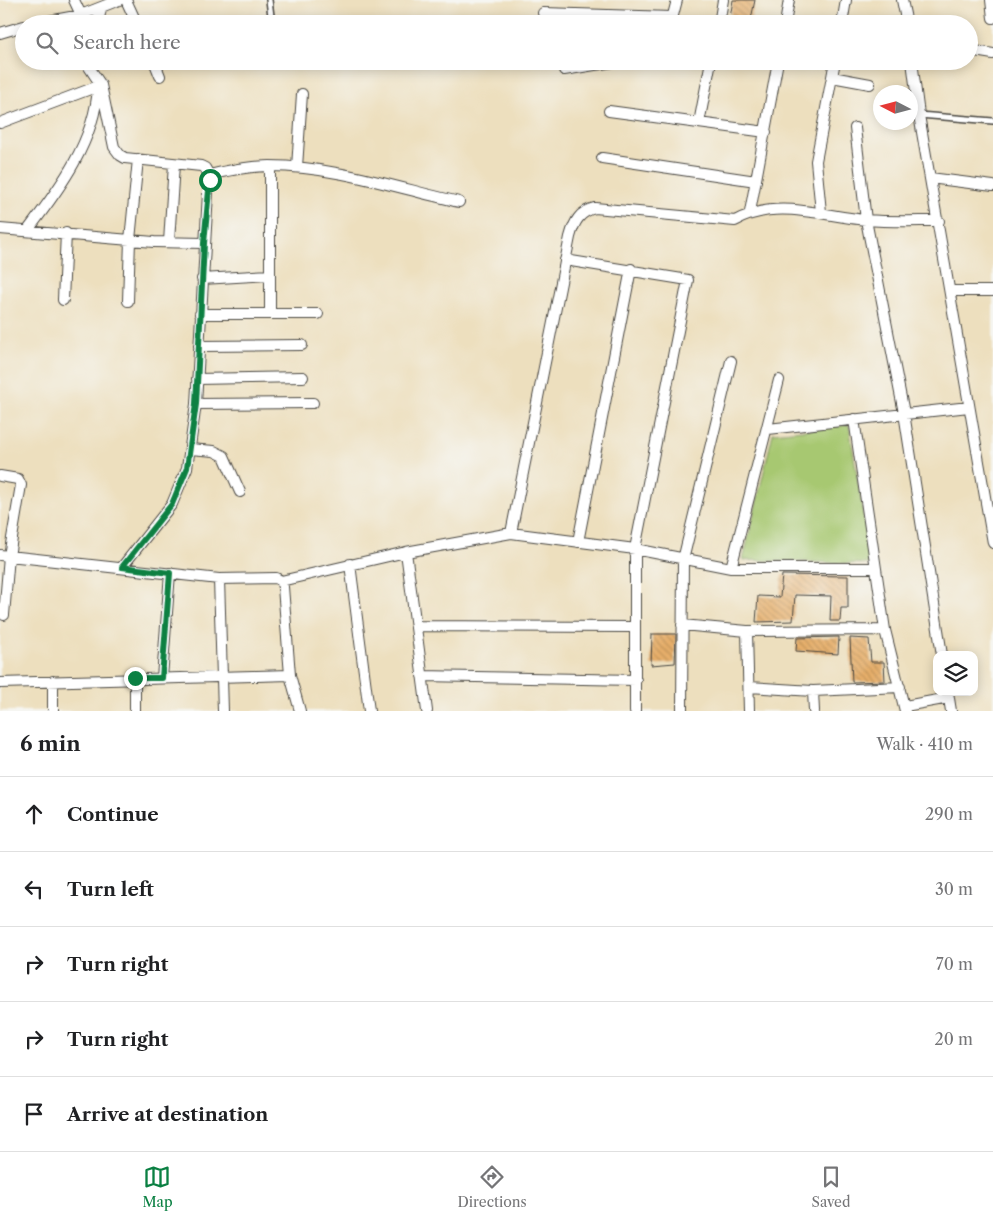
<!DOCTYPE html>
<meta charset="utf-8">
<style>
body{margin:0;font-family:"Libre Caslon Text",serif;background:#f2f2f2;color:#202124}
.controls{position:absolute;right:15px;bottom:15px;display:grid;overflow:hidden;border-radius:10px;box-shadow:0 2px 12px #0003}
.controls button{width:45px;height:45px;display:grid;place-items:center;padding:0;border:0;border-bottom:1px solid #e0e0e0;background:#fff;color:#202124;font:25px sans-serif}
.compass{position:absolute;left:873px;top:85px;width:45px;height:45px;border-radius:50%;background:#fff;box-shadow:0 2px 12px #0003;rotate:276deg}
.stop{position:absolute;width:15px;height:15px;margin:-11px;border:4px solid #0b8043;border-radius:50%;background:#fff}
.stop.end{background:#0b8043;border-color:#fff;box-shadow:0 1px 5px #0008}
.list{margin:0;padding:0;list-style:none}
h2{display:flex;justify-content:space-between;align-items:center;height:65px;margin:0;padding:0 20px;font-size:21px}
h2 small{font-size:16px;font-weight:400;color:#757577}
.list li{display:grid;grid-template-columns:32px 1fr auto;gap:15px;align-items:center;box-sizing:border-box;height:75px;padding:0 20px;border-top:1px solid #e0e0e0}
.list b{display:block;font-size:19px;white-space:nowrap}
.list em{font-size:16px;font-style:normal;color:#757577}
.icon{flex:none;width:28px;height:28px;fill:none;stroke:currentColor;stroke-width:2;stroke-linecap:round;stroke-linejoin:round}
.map{position:relative;flex:none;width:993px;height:711px;overflow:hidden}
.search{position:absolute;background:#fff;box-shadow:0 2px 12px #0003;left:15px;right:15px;top:15px;height:55px;display:flex;align-items:center;gap:12px;box-sizing:border-box;padding:0 18px;border-radius:28px;color:#757577;font-size:19px}
.sheet{height:440px;background:#fff}
nav{display:flex;justify-content:space-around;align-items:center;box-sizing:border-box;height:70px;border-top:1px solid #e0e0e0;background:#fff;font-size:14px;color:#757577}
nav a{display:grid;justify-items:center;gap:2px}
nav .on{color:#0b8043}
.map>svg:first-child{display:block}
</style>
<div class="map">
<svg width="993" height="711" viewBox="0 0 993 711">
<defs>
<pattern id="building-back-hatch" width="6" height="6" patternUnits="userSpaceOnUse" patternTransform="scale(1.25)"><rect width="6" height="6" fill="#e7af6a"/><path d="M-1 5l2 2M0 0l6 6M5-1l2 2" fill="none" stroke="#bb8f57"/></pattern>
</defs>
<rect width="100%" height="100%" fill="#f6f6f2"/>
<filter id="ink" filterUnits="userSpaceOnUse"><feTurbulence type="fractalNoise" baseFrequency=".02" numOctaves="2"/><feDisplacementMap in="SourceGraphic" scale="10" xChannelSelector="R" yChannelSelector="G"/><feConvolveMatrix kernelMatrix="1 2 1 2 8 2 1 2 1" color-interpolation-filters="sRGB"/></filter>
<filter id="wash" filterUnits="userSpaceOnUse"><feTurbulence type="fractalNoise" baseFrequency=".0096" numOctaves="4" result="noise"/><feDisplacementMap in="SourceGraphic" scale="20" xChannelSelector="R" yChannelSelector="G"/><feGaussianBlur stdDeviation="1.12" result="paint"/><feColorMatrix in="noise" values="0 0 0 0 0 0 0 0 0 0 0 0 0 0 0 0 0 1.4 0 .05"/><feComposite in="paint" operator="in"/></filter>
<g filter="url(#wash)">
<rect width="100%" height="100%" fill="#eddfbe"/>
<path fill="#a7c871" stroke="#697a4e" d="M 849,425 L 871,564 L 743,560 L 773,433 Z"/>
<g id="blocks">
<path fill="url(#building-back-hatch)" d="M 733,0 L 755,0 L 750,24 L 729,24 Z
M 782,575 L 848,576 L 848,608 L 841,608 L 840,621 L 830,621 L 831,596 L 795,595 L 793,621 L 756,622 L 758,596 L 780,597 Z
M 652,634 L 676,634 L 675,663 L 651,665 Z
M 839,637 L 838,654 L 796,651 L 797,638 Z
M 850,638 L 869,639 L 871,662 L 884,662 L 885,681 L 852,682 Z"/>
</g>
</g>
<g filter="url(#ink)">
<use href="#blocks" fill-opacity="0" stroke="#484641" stroke-width="1"/>
<g fill="none" stroke-linecap="round" stroke-linejoin="round">
<g stroke="#484641" stroke-width="8">
<path id="service" d="M 269,0 L 272,24
M 919,115 L 993,121"/>
</g>
<g stroke="#484641" stroke-width="12">
<path id="minor" d="M 74,0 L 81,15
M 126,0 L 137,24
M 902,0 L 907,24
M 991,0 L 993,18
M 543,13 L 672,17
M 671,23 L 677,0
M 33,24 L 81,15 L 119,0
M 98,24 L 101,8
M 719,24 L 723,0
M 785,24 L 789,0
M 842,24 L 846,0
M 0,33 L 24,26
M 969,50 L 993,54
M 85,61 L 101,85 L 114,147 L 120,155 L 125,158 L 201,166 L 205,168 L 209,175 L 196,404 L 187,468 L 172,504 L 122,567
M 154,61 L 160,76
M 563,61 L 564,70 L 619,61
M 912,61 L 919,115 L 993,543
M 832,77 L 870,84
M 609,111 L 766,132
M 0,123 L 101,85
M 699,123 L 711,61
M 855,128 L 866,220 L 904,413 L 942,655
M 602,158 L 756,181
M 270,166 L 270,314
M 297,167 L 302,94
M 209,175 C 230,170 250,166 270,166 C 333,166 398,188 459,202
M 930,178 L 993,186
M 750,212 L 778,61
M 821,212 L 816,161 L 835,61
M 0,229 L 154,242 L 204,243
M 28,230 C 60,188 95,141 98,87
M 169,242 L 174,164
M 565,260 L 688,280 L 635,549 L 635,711
M 202,279 L 270,275
M 950,291 L 993,291
M 63,300 L 66,233
M 128,301 L 130,240 L 138,159
M 200,314 L 318,314
M 199,346 L 302,345
M 197,379 L 303,377
M 196,404 L 313,403
M 854,419 L 885,630 L 905,711
M 768,429 L 969,407
M 190,449 L 214,451 L 224,456 L 240,492
M 0,476 L 18,479 L 21,485 L 9,556 L 4,615
M 511,533 L 570,237 C 574,222 580,211 595,208 L 735,221 C 776,198 822,216 866,220 C 890,222 915,221 939,221
M 578,542 L 631,269
M 406,552 L 427,711
M 0,555 L 219,579 L 276,578 L 281,581 L 283,587 L 290,675 L 300,711
M 350,564 L 369,711
M 731,568 L 779,380
M 219,579 L 223,711
M 281,581 L 406,552 L 511,533 L 635,549 L 731,568 L 875,568
M 682,625 L 747,631 L 885,630
M 416,626 L 635,627
M 747,631 L 749,711
M 422,676 L 636,680
M 162,678 L 170,573
M 135,679 L 135,711
M 53,681 L 53,711
M 0,683 L 290,675
M 749,687 L 813,691 L 900,687
M 813,691 L 814,711
M 948,692 L 951,711
M 905,706 L 949,698
M 682,711 L 683,560 L 731,361"/>
</g>
<use href="#service" stroke="#fff" stroke-width="5"/>
<use href="#minor" stroke="#fff" stroke-width="10"/>
</g>
</g>
<g fill="none" stroke-linecap="round" stroke-linejoin="round" filter="url(#ink)">
<path stroke="#0b8043" stroke-width="6" d="M 135,678 L 162,678 L 170,573 L 122,567 L 172,504 L 187,468 L 196,404 L 204,243 L 210,180"/>
</g>
</svg>
<div class="controls">
<button><svg class="icon" aria-label="layers" viewBox="0 0 24 24"><path d="M12 4l9 5-9 5-9-5zM3 14l9 5 9-5"/></svg></button>
</div>
<svg class="compass" viewBox="-18 -18 36 36"><path d="M0-13l5 13h-10z" fill="#e53935"/><path d="M0 13l5-13h-10z" fill="#757577"/></svg>
<div class="stop" style="left:210px;top:180px"></div>
<div class="stop end" style="left:135px;top:678px"></div>
<div class="search"><svg class="icon" aria-label="search" viewBox="0 0 24 24"><circle cx="10" cy="10" r="6"/><path d="M15 15l6 6"/></svg>Search here</div>
</div>
<section class="sheet">
<h2>6 min<small>Walk · 410 m</small></h2>
<ul class="list">
<li><svg class="icon" aria-label="ahead" viewBox="0 0 24 24"><path d="M12 20V5M6 11l6-6 6 6"/></svg><div><b>Continue</b></div><em>290 m</em></li>
<li><svg class="icon" aria-label="left" viewBox="0 0 24 24"><path d="M17 20v-9H6M10 6l-5 5 5 5"/></svg><div><b>Turn left</b></div><em>30 m</em></li>
<li><svg class="icon" aria-label="right" viewBox="0 0 24 24"><path d="M7 20v-9h11M14 6l5 5-5 5"/></svg><div><b>Turn right</b></div><em>70 m</em></li>
<li><svg class="icon" aria-label="right" viewBox="0 0 24 24"><path d="M7 20v-9h11M14 6l5 5-5 5"/></svg><div><b>Turn right</b></div><em>20 m</em></li>
<li><svg class="icon" aria-label="arrive" viewBox="0 0 24 24"><path d="M6 21V4h12l-3 4 3 4H6"/></svg><div><b>Arrive at destination</b></div></li>
</ul>
</section>
<nav>
<a class="on"><svg class="icon" aria-label="map" viewBox="0 0 24 24"><path d="M3 6l6-2 6 2 6-2v14l-6 2-6-2-6 2zM9 4v14M15 6v14"/></svg>Map</a>
<a><svg class="icon" aria-label="directions" viewBox="0 0 24 24"><path d="M12 3l9 9-9 9-9-9zM9 14v-3h6M13 9l2 2-2 2"/></svg>Directions</a>
<a><svg class="icon" aria-label="saved" viewBox="0 0 24 24"><path d="M7 4h10v16l-5-4-5 4z"/></svg>Saved</a>
</nav>
